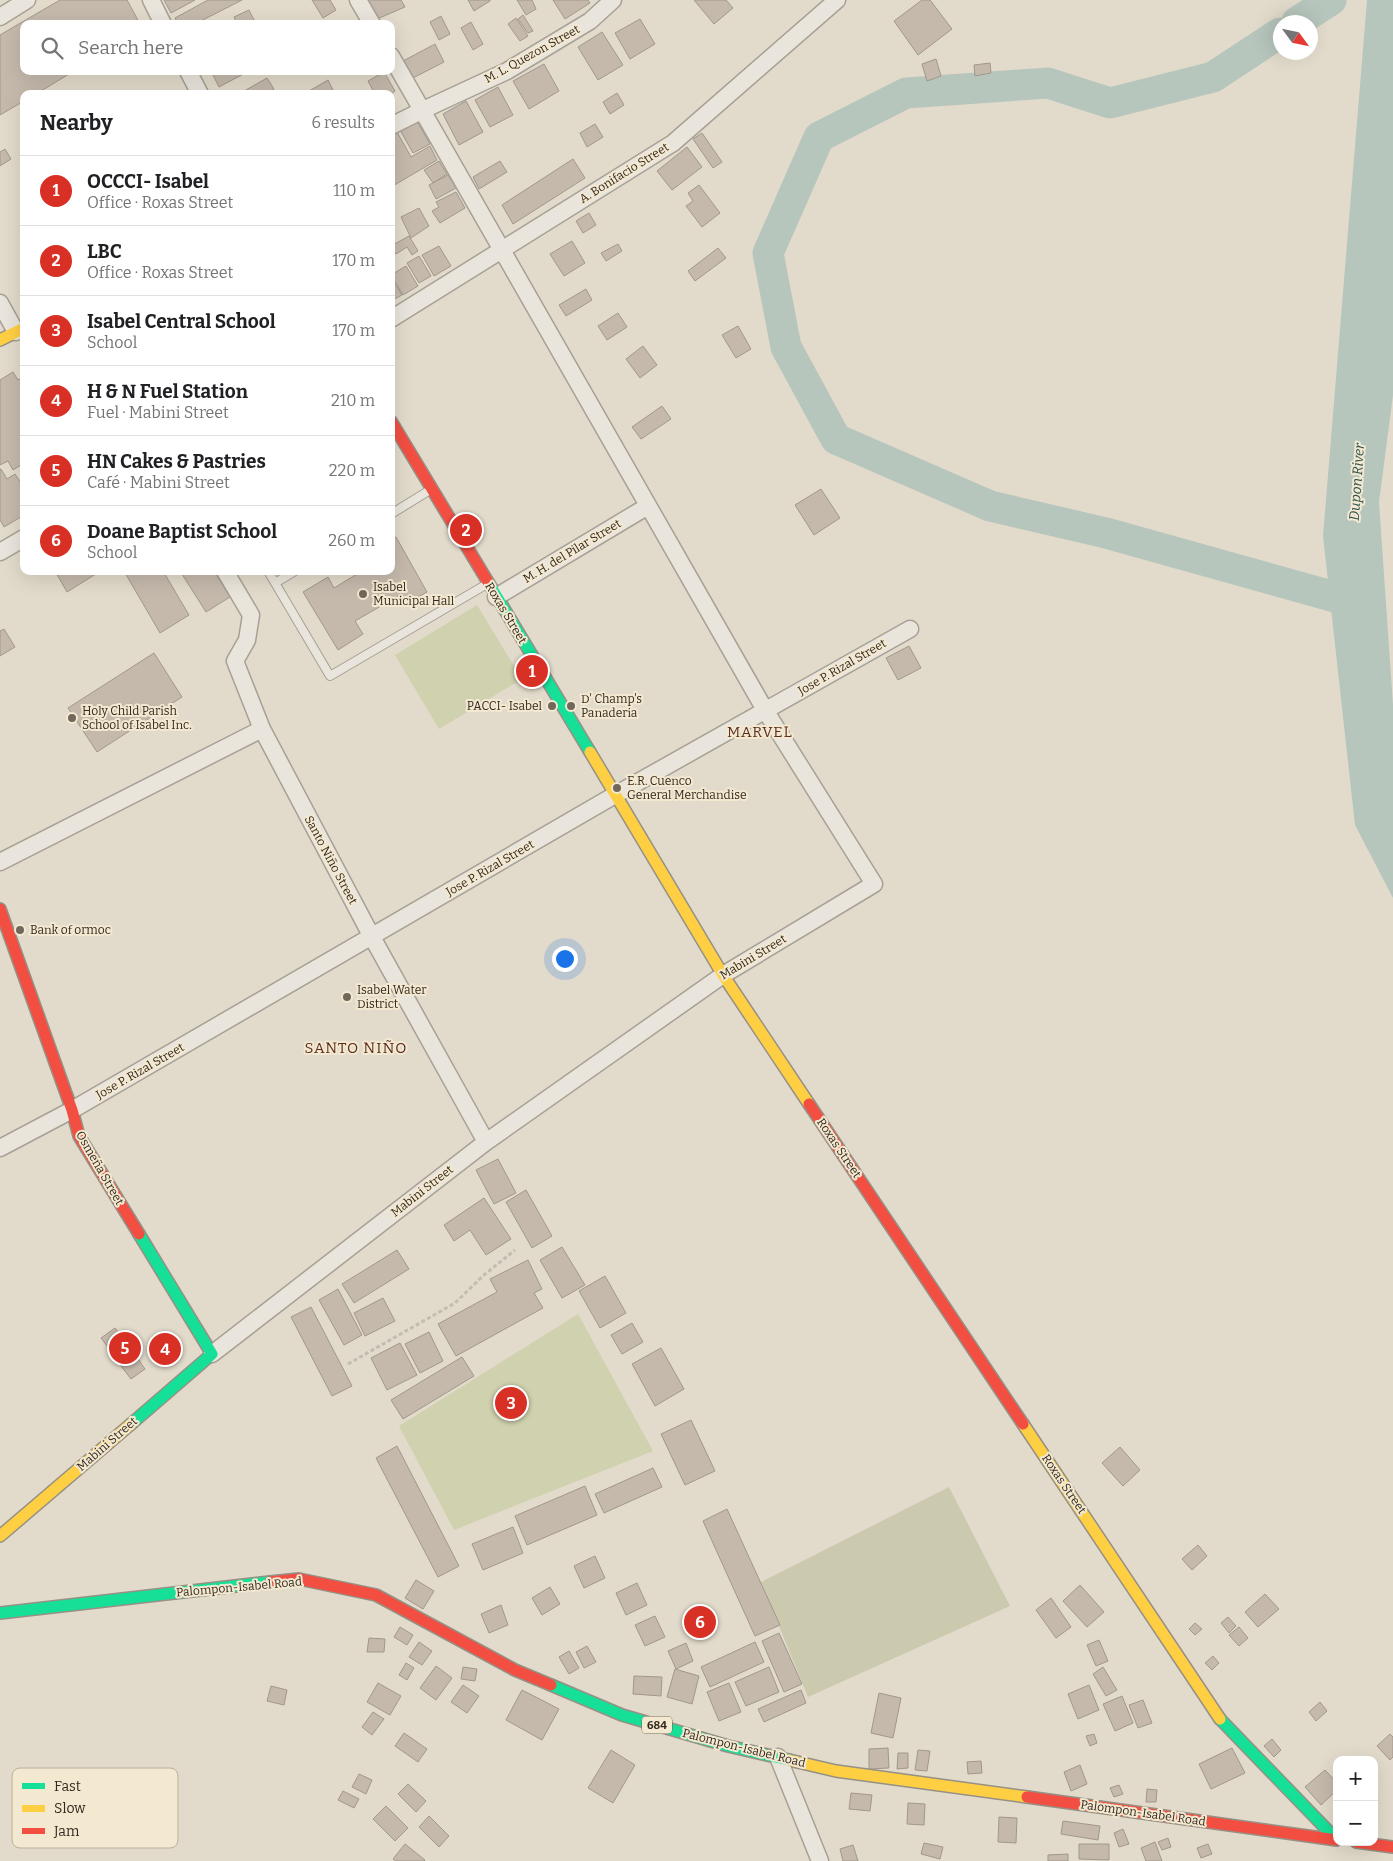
<!DOCTYPE html>
<meta charset="utf-8">
<style>
body{margin:0;font-family:Bitter,serif;background:#f6f6f6;color:#202124}
.controls{position:absolute;right:15px;bottom:15px;display:grid;overflow:hidden;border-radius:10px;box-shadow:0 5px 20px #0002}
.controls button{width:45px;height:45px;display:grid;place-items:center;padding:0;border:0;border-bottom:1px solid #e0e0e0;background:#fff;color:#202124;font:25px sans-serif}
.compass{position:absolute;left:1273px;top:15px;width:45px;height:45px;border-radius:50%;background:#fff;box-shadow:0 5px 20px #0002;rotate:123deg}
.you{position:absolute;left:564px;top:958px;width:18px;height:18px;margin:-12px;border:4px solid #fff;border-radius:50%;background:#1a73e8;box-shadow:0 0 0 8px #1a73e833}
.badge{display:grid;place-items:center;width:32px;height:32px;border-radius:50%;background:#d93025;color:#fff;font-size:16px;font-weight:700}
.pin{position:absolute;translate:-50% -50%;border:2px solid #fff;box-shadow:0 1px 5px #0006}
.list{margin:0;padding:0;list-style:none}
h2{display:flex;justify-content:space-between;align-items:center;height:65px;margin:0;padding:0 20px;font-size:21px}
h2 small{font-size:16px;font-weight:400;color:#757577}
.list li{display:grid;grid-template-columns:32px 1fr auto;gap:15px;align-items:center;box-sizing:border-box;height:70px;padding:0 20px;border-top:1px solid #e0e0e0}
.list b{display:block;font-size:19px;white-space:nowrap}
.list p{margin:0;font-size:16px;white-space:nowrap;color:#757577}
.list em{font-size:16px;font-style:normal;color:#757577}
.icon{flex:none;width:28px;height:28px;fill:none;stroke:currentColor;stroke-width:2;stroke-linecap:round;stroke-linejoin:round}
.map{position:relative;flex:none;width:1393px;height:1861px;overflow:hidden}
.search{position:absolute;background:#fff;box-shadow:0 5px 20px #0002;left:20px;top:20px;width:375px;height:55px;display:flex;align-items:center;gap:12px;box-sizing:border-box;padding:0 18px;border-radius:10px;color:#757577;font-size:19px}
.panel{position:absolute;background:#fff;box-shadow:0 5px 20px #0002;left:20px;top:90px;width:375px;height:485px;border-radius:10px}
.map>svg:first-child{display:block}
</style>
<div class="map">
<svg width="1393" height="1861" viewBox="0 0 1393 1861">
<rect width="100%" height="100%" fill="#e2dbcb"/>
<path fill="#d0d1ae" d="M 477,605 L 522,679 L 439,729 L 395,655 Z
M 578,1314 L 653,1451 L 454,1530 L 399,1426 Z"/>
<path fill="#cbcaae" d="M 949,1487 L 1010,1606 L 808,1697 L 761,1582 Z"/>
<path fill="#b7c6bc" d="M 1367,0 L 1393,0 L 1393,395 L 1379,502 L 1393,705 L 1393,898 L 1355,825 L 1323,536 Z"/>
<g fill="none" stroke-linecap="round" stroke-linejoin="round">
<path stroke="#b7c6bc" stroke-width="31" d="M 1297,22 L 1331,0
M 1280,33 L 1213,77 L 1110,103 L 1048,83 L 906,93 L 819,137 L 768,253 L 786,347 L 836,439 L 990,506 L 1106,533 L 1360,604"/>
</g>
<path fill="#c5b9ac" stroke="#a1978b" d="M 60,0 L 127,0 L 140,24 L 24,24 L 24,71 L 74,71 L 36,94 L 24,94 L 24,101 L 0,115 L 0,35 Z
M 164,0 L 195,0 L 171,13 Z
M 208,0 L 242,0 L 195,24 L 178,24 L 175,18 Z
M 312,0 L 330,0 L 336,10 L 323,18 Z
M 368,0 L 401,0 L 405,7 L 377,19 Z
M 468,0 L 490,0 L 490,1 L 474,11 Z
M 517,0 L 532,0 L 536,9 L 526,15 Z
M 553,0 L 588,0 L 590,3 L 565,19 Z
M 694,0 L 726,0 L 733,8 L 714,24 Z
M 922,0 L 930,0 L 952,29 L 918,55 L 894,21 Z
M 249,10 L 256,24 L 237,24 L 234,17 Z
M 523,15 L 533,31 L 528,33 L 518,19 Z
M 441,16 L 450,34 L 439,40 L 430,22 Z
M 516,18 L 528,36 L 520,41 L 508,24 Z
M 640,19 L 655,44 L 630,59 L 615,33 Z
M 471,22 L 483,44 L 473,50 L 461,28 Z
M 602,32 L 623,65 L 598,80 L 578,47 Z
M 435,44 L 444,62 L 413,78 L 403,61 Z
M 936,59 L 941,76 L 927,81 L 922,64 Z
M 990,63 L 991,73 L 975,76 L 974,65 Z
M 544,64 L 559,91 L 529,109 L 513,81 Z
M 211,71 L 249,71 L 219,87 Z
M 384,72 L 395,91 L 391,94 L 375,94 L 368,81 Z
M 267,78 L 274,89 L 265,94 L 239,94 Z
M 328,80 L 335,94 L 304,94 Z
M 498,87 L 513,115 L 490,127 L 475,100 Z
M 617,93 L 624,105 L 610,114 L 603,102 Z
M 466,101 L 483,132 L 459,145 L 443,114 Z
M 417,121 L 430,144 L 413,153 L 400,130 Z
M 595,124 L 603,137 L 587,147 L 580,133 Z
M 397,132 L 411,157 L 430,146 L 437,160 L 391,187 L 391,135 Z
M 702,133 L 722,162 L 713,168 L 693,139 Z
M 687,147 L 702,167 L 672,190 L 657,171 Z
M 5,149 L 11,159 L 0,166 L 0,152 Z
M 573,159 L 585,178 L 513,224 L 502,205 Z
M 439,161 L 447,174 L 433,183 L 424,170 Z
M 500,161 L 507,172 L 479,189 L 473,177 Z
M 448,175 L 456,188 L 436,199 L 429,185 Z
M 699,185 L 720,213 L 702,227 L 686,206 L 693,201 L 688,193 Z
M 456,192 L 465,208 L 440,223 L 432,211 L 439,207 L 436,202 Z
M 419,208 L 429,226 L 411,238 L 401,217 Z
M 589,213 L 596,225 L 583,233 L 576,221 Z
M 409,236 L 418,251 L 412,255 L 407,247 L 396,254 L 391,246 Z
M 572,241 L 585,263 L 564,276 L 550,254 Z
M 618,244 L 622,251 L 606,261 L 601,253 Z
M 439,246 L 451,266 L 434,276 L 422,255 Z
M 718,248 L 726,258 L 695,281 L 688,271 Z
M 419,256 L 431,276 L 419,283 L 407,263 Z
M 406,266 L 418,286 L 403,295 L 391,275 Z
M 391,278 L 402,295 L 391,301 Z
M 586,289 L 592,300 L 566,316 L 559,305 Z
M 618,313 L 627,327 L 607,340 L 598,326 Z
M 738,326 L 751,349 L 736,358 L 722,335 Z
M 643,346 L 657,365 L 640,378 L 626,359 Z
M 13,372 L 18,380 L 24,376 L 24,463 L 13,470 L 8,461 L 0,465 L 0,380 Z
M 662,406 L 671,419 L 641,439 L 632,427 Z
M 0,469 L 1,469 L 7,479 L 15,474 L 21,483 L 24,481 L 24,515 L 4,527 L 0,520 Z
M 821,489 L 840,518 L 814,535 L 795,505 Z
M 396,537 L 427,592 L 405,604 L 400,595 L 355,621 L 363,634 L 338,650 L 303,592 L 328,577 L 334,588 L 362,571 L 391,571 L 391,539 Z
M 55,571 L 98,571 L 99,572 L 67,592 Z
M 124,571 L 163,571 L 189,615 L 160,633 Z
M 180,571 L 214,571 L 230,597 L 206,612 Z
M 4,629 L 15,647 L 0,656 L 0,631 Z
M 909,646 L 921,668 L 898,680 L 886,658 Z
M 154,653 L 182,697 L 97,752 L 68,708 Z
M 498,1159 L 516,1193 L 494,1204 L 476,1170 Z
M 526,1190 L 552,1236 L 532,1248 L 506,1202 Z
M 484,1198 L 511,1239 L 486,1255 L 470,1230 L 454,1241 L 444,1225 Z
M 562,1247 L 585,1285 L 562,1298 L 540,1260 Z
M 397,1250 L 409,1269 L 354,1303 L 342,1284 Z
M 528,1260 L 542,1289 L 534,1293 L 543,1308 L 456,1356 L 438,1324 L 497,1292 L 490,1279 Z
M 605,1276 L 626,1313 L 600,1328 L 579,1291 Z
M 338,1289 L 362,1335 L 344,1345 L 319,1300 Z
M 383,1298 L 395,1321 L 365,1336 L 354,1313 Z
M 311,1307 L 352,1386 L 332,1396 L 291,1317 Z
M 632,1323 L 643,1342 L 622,1354 L 611,1335 Z
M 115,1328 L 124,1339 L 110,1350 L 101,1338 Z
M 429,1332 L 443,1361 L 420,1373 L 405,1344 Z
M 158,1336 L 174,1337 L 171,1362 L 155,1360 Z
M 126,1342 L 145,1369 L 131,1379 L 111,1353 Z
M 400,1343 L 417,1375 L 387,1390 L 371,1358 Z
M 661,1348 L 684,1389 L 655,1406 L 632,1364 Z
M 462,1357 L 474,1376 L 403,1419 L 391,1400 Z
M 691,1420 L 715,1471 L 685,1485 L 661,1434 Z
M 397,1446 L 459,1566 L 438,1577 L 376,1458 Z
M 1120,1447 L 1140,1470 L 1123,1486 L 1102,1463 Z
M 653,1468 L 662,1487 L 604,1513 L 595,1494 Z
M 585,1486 L 597,1515 L 527,1545 L 515,1516 Z
M 727,1509 L 780,1625 L 755,1636 L 703,1521 Z
M 513,1527 L 523,1553 L 483,1570 L 472,1544 Z
M 1198,1545 L 1207,1556 L 1192,1570 L 1182,1559 Z
M 595,1556 L 605,1578 L 584,1588 L 574,1566 Z
M 416,1580 L 434,1591 L 423,1609 L 405,1598 Z
M 637,1583 L 647,1605 L 626,1615 L 616,1593 Z
M 1080,1585 L 1104,1612 L 1087,1627 L 1063,1601 Z
M 550,1587 L 560,1604 L 542,1615 L 532,1598 Z
M 1265,1594 L 1279,1609 L 1258,1627 L 1245,1612 Z
M 1051,1598 L 1071,1627 L 1056,1638 L 1036,1610 Z
M 501,1605 L 508,1625 L 489,1633 L 481,1614 Z
M 655,1616 L 665,1637 L 645,1646 L 635,1625 Z
M 1228,1617 L 1236,1626 L 1229,1633 L 1221,1623 Z
M 1195,1623 L 1202,1629 L 1195,1635 L 1189,1629 Z
M 400,1627 L 413,1635 L 407,1645 L 394,1637 Z
M 1239,1627 L 1248,1638 L 1239,1646 L 1229,1635 Z
M 779,1633 L 802,1684 L 784,1692 L 762,1641 Z
M 369,1638 L 385,1639 L 384,1652 L 367,1652 Z
M 1099,1640 L 1108,1661 L 1096,1666 L 1087,1645 Z
M 419,1642 L 432,1651 L 422,1665 L 409,1657 Z
M 755,1642 L 764,1662 L 710,1687 L 701,1667 Z
M 686,1643 L 693,1661 L 676,1669 L 668,1651 Z
M 587,1646 L 596,1662 L 584,1668 L 576,1652 Z
M 569,1651 L 579,1668 L 569,1674 L 559,1657 Z
M 1213,1656 L 1219,1663 L 1212,1670 L 1205,1663 Z
M 406,1663 L 414,1668 L 407,1680 L 399,1675 Z
M 436,1666 L 452,1678 L 436,1700 L 420,1688 Z
M 463,1667 L 477,1669 L 475,1681 L 461,1679 Z
M 769,1667 L 779,1692 L 746,1706 L 735,1682 Z
M 1103,1667 L 1117,1690 L 1106,1696 L 1093,1674 Z
M 675,1669 L 699,1676 L 692,1704 L 667,1697 Z
M 634,1676 L 662,1677 L 661,1696 L 633,1694 Z
M 378,1683 L 401,1696 L 390,1715 L 367,1702 Z
M 729,1683 L 741,1712 L 719,1721 L 707,1692 Z
M 463,1685 L 479,1696 L 467,1713 L 451,1702 Z
M 1089,1685 L 1099,1710 L 1078,1719 L 1068,1694 Z
M 271,1686 L 287,1690 L 284,1705 L 267,1701 Z
M 522,1690 L 559,1709 L 542,1740 L 506,1720 Z
M 801,1690 L 806,1703 L 764,1722 L 758,1709 Z
M 879,1693 L 901,1698 L 893,1738 L 871,1733 Z
M 1122,1696 L 1133,1723 L 1115,1731 L 1103,1704 Z
M 1143,1700 L 1152,1723 L 1138,1728 L 1129,1705 Z
M 1320,1702 L 1327,1711 L 1316,1721 L 1309,1712 Z
M 373,1712 L 384,1719 L 372,1735 L 362,1727 Z
M 404,1733 L 427,1749 L 418,1762 L 395,1746 Z
M 1094,1734 L 1097,1743 L 1090,1746 L 1086,1736 Z
M 1390,1734 L 1393,1737 L 1393,1757 L 1390,1760 L 1377,1746 Z
M 1272,1739 L 1281,1750 L 1274,1757 L 1264,1746 Z
M 888,1748 L 889,1768 L 869,1769 L 869,1749 Z
M 1232,1748 L 1245,1773 L 1211,1789 L 1199,1764 Z
M 611,1750 L 635,1765 L 613,1803 L 588,1788 Z
M 918,1750 L 930,1751 L 927,1771 L 915,1770 Z
M 898,1753 L 908,1753 L 908,1768 L 897,1769 Z
M 981,1761 L 982,1773 L 968,1774 L 967,1762 Z
M 1080,1765 L 1087,1784 L 1071,1791 L 1064,1772 Z
M 1325,1770 L 1337,1783 L 1337,1790 L 1321,1805 L 1305,1787 Z
M 359,1774 L 372,1780 L 366,1794 L 352,1787 Z
M 408,1784 L 426,1801 L 416,1812 L 398,1794 Z
M 1119,1785 L 1123,1794 L 1114,1797 L 1110,1788 Z
M 1147,1789 L 1157,1790 L 1156,1802 L 1146,1802 Z
M 343,1791 L 359,1799 L 354,1808 L 338,1800 Z
M 851,1793 L 872,1795 L 870,1811 L 849,1809 Z
M 908,1803 L 925,1804 L 924,1825 L 907,1824 Z
M 386,1806 L 408,1828 L 395,1841 L 373,1819 Z
M 429,1816 L 449,1836 L 439,1847 L 419,1827 Z
M 999,1817 L 1017,1818 L 1016,1843 L 998,1842 Z
M 1063,1821 L 1100,1826 L 1098,1840 L 1061,1834 Z
M 1123,1829 L 1129,1844 L 1119,1847 L 1114,1833 Z
M 1168,1838 L 1171,1847 L 1162,1850 L 1158,1842 Z
M 1155,1842 L 1162,1861 L 1146,1861 L 1141,1848 Z
M 924,1843 L 943,1847 L 940,1859 L 921,1854 Z
M 405,1844 L 425,1860 L 424,1861 L 396,1861 L 393,1859 Z
M 1079,1844 L 1109,1844 L 1109,1860 L 1079,1859 Z
M 1208,1844 L 1212,1854 L 1201,1858 L 1197,1848 Z
M 853,1845 L 858,1861 L 843,1861 L 840,1849 Z
M 1068,1854 L 1068,1861 L 1048,1861 L 1048,1855 Z"/>
<g fill="none" stroke-linecap="round" stroke-linejoin="round">
<g stroke="#a7a094" stroke-width="10">
<path id="lane" d="M 391,514 L 430,490
M 268,571 L 330,676 L 487,584
M 275,583 L 295,571"/>
</g>
<g stroke="#a7a094" stroke-width="19">
<path id="street" d="M 151,0 L 163,24
M 358,0 L 372,24
M 0,17 L 27,0
M 188,71 L 200,94
M 391,126 L 423,110 L 507,71 L 590,21 L 613,0
M 0,303 L 16,332
M 391,319 L 673,143 L 837,0
M 0,552 L 24,538
M 225,571 L 251,615 L 247,640 L 235,661 L 262,729 L 372,937 L 486,1142
M 496,597 L 648,506
M 0,862 L 262,729
M 0,1148 L 72,1110 L 615,795 L 910,629
M 212,1354 L 486,1142 L 723,975 L 874,884 L 765,710 L 391,56
M 778,1757 L 820,1861"/>
</g>
<g stroke="#969085" stroke-width="14">
<path id="fast" d="M 488,582 L 590,752
M 131,1424 L 212,1354 L 139,1234
M 0,1613 L 270,1582
M 551,1685 L 622,1715 L 728,1746 L 789,1760
M 1220,1719 L 1336,1839"/>
</g>
<g stroke="#969085" stroke-width="14">
<path id="slow" d="M 0,340 L 24,328
M 590,752 L 723,975 L 809,1104
M 1023,1424 L 1220,1719
M 0,1536 L 131,1424
M 789,1760 L 836,1771 L 1027,1797"/>
</g>
<g stroke="#969085" stroke-width="14">
<path id="jam" d="M 391,421 L 488,582
M 0,909 L 72,1110 L 79,1136 L 139,1234
M 809,1104 L 1023,1424
M 270,1582 L 299,1579 L 376,1595 L 515,1670 L 551,1685
M 1027,1797 L 1337,1840
M 1356,1842 L 1393,1847"/>
</g>
<path stroke="#c2bcb3" stroke-width="3" stroke-dasharray="4 2.5" stroke-linecap="butt" d="M 348,1364 L 455,1303 L 484,1275 L 515,1250"/>
<use href="#lane" stroke="#eae5dc" stroke-width="8"/>
<use href="#street" stroke="#eae5dc" stroke-width="16"/>
<use href="#fast" stroke="#16e098" stroke-width="11"/>
<use href="#slow" stroke="#ffcf43" stroke-width="11"/>
<use href="#jam" stroke="#f24e42" stroke-width="11"/>
</g>
<g fill="#71675b" stroke="#f3e9d1" stroke-width="2">
<circle cx="363" cy="594" r="5"/>
<circle cx="552" cy="706" r="5"/>
<circle cx="571" cy="706" r="5"/>
<circle cx="72" cy="718" r="5"/>
<circle cx="617" cy="788" r="5"/>
<circle cx="20" cy="930" r="5"/>
<circle cx="347" cy="997" r="5"/>
</g>
<g text-anchor="middle" dominant-baseline="central" stroke-width="4" stroke-linejoin="round" paint-order="stroke">
<rect fill="#f3e9d1" stroke="#6d6254" stroke-width="1" x="642" y="1716.5" width="30" height="17" rx="4"/>
<g font-size="11" font-weight="bold" fill="#34281e">
<text x="657" y="1725">684</text>
</g>
<g font-size="12" fill="#34281e" stroke="#f3e9d1">
<text transform="translate(532 54) rotate(-29)">M. L. Quezon Street</text>
<text transform="translate(624 173) rotate(-32)">A. Bonifacio Street</text>
<text transform="translate(572 551) rotate(-31)">M. H. del Pilar Street</text>
<text transform="translate(506 613) rotate(59)">Roxas Street</text>
<text transform="translate(842 667) rotate(-30)">Jose P. Rizal Street</text>
<text transform="translate(331 860) rotate(62)">Santo Niño Street</text>
<text transform="translate(490 868) rotate(-30)">Jose P. Rizal Street</text>
<text transform="translate(753 957) rotate(-31)">Mabini Street</text>
<text transform="translate(140 1071) rotate(-30)">Jose P. Rizal Street</text>
<text transform="translate(839 1148) rotate(56)">Roxas Street</text>
<text transform="translate(100 1168) rotate(60)">Osmeña Street</text>
<text transform="translate(422 1191) rotate(-38)">Mabini Street</text>
<text transform="translate(107 1444) rotate(-41)">Mabini Street</text>
<text transform="translate(1064 1484) rotate(56)">Roxas Street</text>
<text transform="translate(239 1587) rotate(-5)">Palompon-Isabel Road</text>
<text transform="translate(744 1748) rotate(14)">Palompon-Isabel Road</text>
<text transform="translate(1143 1813) rotate(8)">Palompon-Isabel Road</text>
</g>
<g font-size="12" fill="#34281e" stroke="#f3e9d1" text-anchor="start">
<text x="373" y="587">Isabel<tspan x="373" dy="14">Municipal Hall</tspan></text>
<text x="581" y="699">D' Champ's<tspan x="581" dy="14">Panaderia</tspan></text>
<text x="542" y="706" text-anchor="end">PACCI- Isabel</text>
<text x="82" y="711">Holy Child Parish<tspan x="82" dy="14">School of Isabel Inc.</tspan></text>
<text x="627" y="781">E.R. Cuenco<tspan x="627" dy="14">General Merchandise</tspan></text>
<text x="30" y="930">Bank of ormoc</text>
<text x="357" y="990">Isabel Water<tspan x="357" dy="14">District</tspan></text>
</g>
<g font-size="14" font-style="italic" fill="#2e5350" stroke="#f3e9d1">
<text transform="translate(1357 482) rotate(-86)">Dupon River</text>
</g>
<g font-size="15" letter-spacing="1" fill="#5d2d20" stroke="#f3e9d1">
<text x="760" y="732">MARVEL</text>
<text x="356" y="1048">SANTO NIÑO</text>
</g>
</g>
<rect x="12" y="1768" width="166" height="80" rx="8" fill="#f3e9d1" stroke="#baaf9b" stroke-width="1"/>
<rect x="22" y="1783" width="23" height="6" fill="#16e098"/>
<rect x="22" y="1805" width="23" height="7" fill="#ffcf43"/>
<rect x="22" y="1828" width="23" height="6" fill="#f24e42"/>
<g font-size="14" fill="#34281e">
<text x="54" y="1791">Fast</text>
<text x="54" y="1813">Slow</text>
<text x="54" y="1836">Jam</text>
</g>
</svg>
<div class="controls">
<button>+</button>
<button>−</button>
</div>
<svg class="compass" viewBox="-18 -18 36 36"><path d="M0-13l5 13h-10z" fill="#e53935"/><path d="M0 13l5-13h-10z" fill="#757577"/></svg>
<div class="you"></div>
<div class="pin badge" style="left:532px;top:671px">1</div>
<div class="pin badge" style="left:466px;top:530px">2</div>
<div class="pin badge" style="left:511px;top:1403px">3</div>
<div class="pin badge" style="left:165px;top:1349px">4</div>
<div class="pin badge" style="left:125px;top:1348px">5</div>
<div class="pin badge" style="left:700px;top:1622px">6</div>
<div class="search"><svg class="icon" aria-label="search" viewBox="0 0 24 24"><circle cx="10" cy="10" r="6"/><path d="M15 15l6 6"/></svg>Search here</div>
<section class="panel">
<h2>Nearby<small>6 results</small></h2>
<ul class="list">
<li><span class="badge">1</span><div><b>OCCCI- Isabel</b><p>Office · Roxas Street</p></div><em>110 m</em></li>
<li><span class="badge">2</span><div><b>LBC</b><p>Office · Roxas Street</p></div><em>170 m</em></li>
<li><span class="badge">3</span><div><b>Isabel Central School</b><p>School</p></div><em>170 m</em></li>
<li><span class="badge">4</span><div><b>H &amp; N Fuel Station</b><p>Fuel · Mabini Street</p></div><em>210 m</em></li>
<li><span class="badge">5</span><div><b>HN Cakes &amp; Pastries</b><p>Café · Mabini Street</p></div><em>220 m</em></li>
<li><span class="badge">6</span><div><b>Doane Baptist School</b><p>School</p></div><em>260 m</em></li>
</ul>
</section>
</div>
